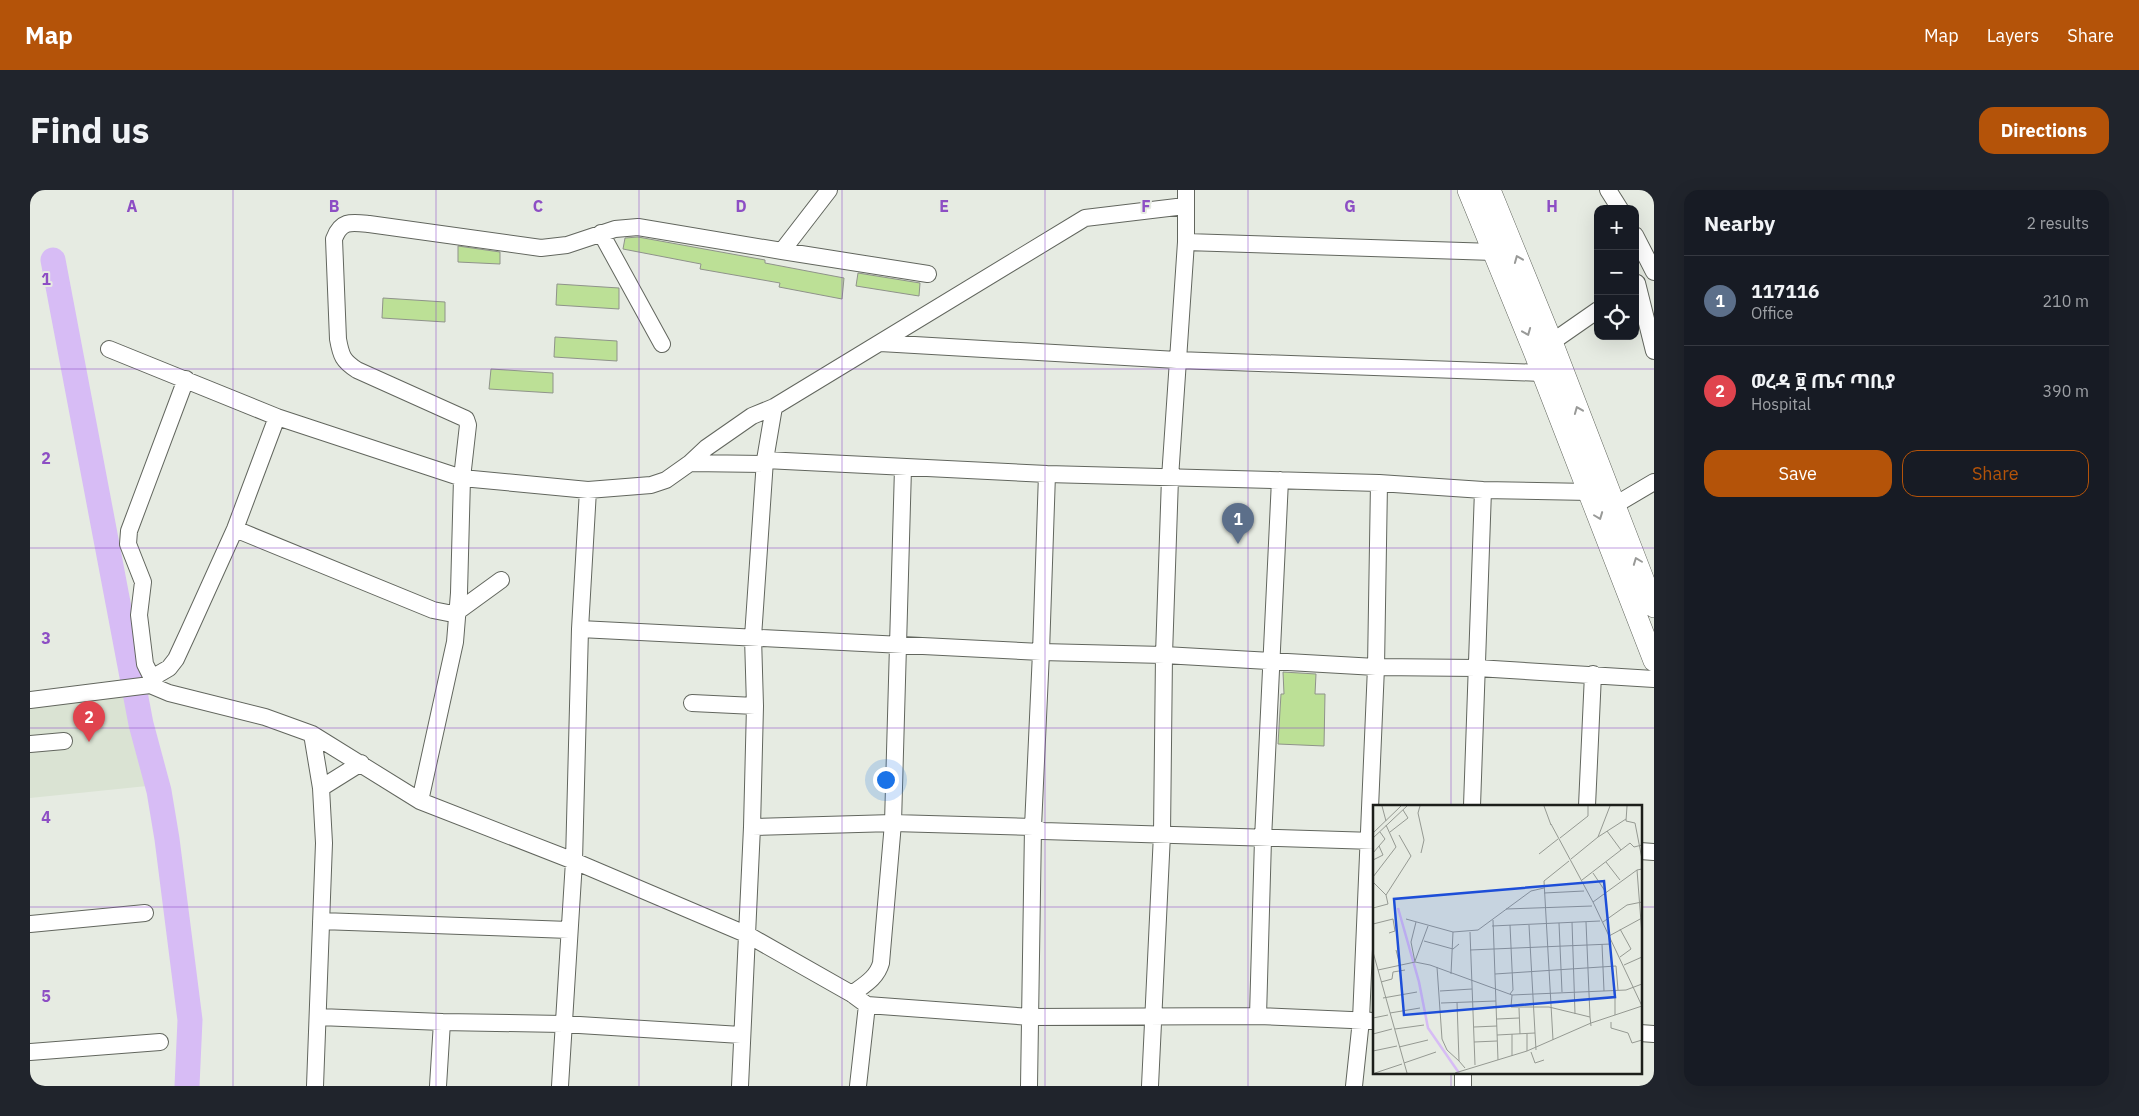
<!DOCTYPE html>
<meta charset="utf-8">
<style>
body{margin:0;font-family:"IBM Plex Sans","Noto Sans Ethiopic",sans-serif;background:#20242c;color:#f1f3f6}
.controls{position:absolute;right:15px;top:15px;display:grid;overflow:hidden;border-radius:10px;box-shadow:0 5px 20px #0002}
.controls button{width:45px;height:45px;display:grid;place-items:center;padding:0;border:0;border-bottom:1px solid #363941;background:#171b24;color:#f1f3f6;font:25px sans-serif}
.you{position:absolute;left:855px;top:589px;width:18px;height:18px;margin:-12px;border:4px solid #fff;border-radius:50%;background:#1a73e8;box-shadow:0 0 0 8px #1a73e833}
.badge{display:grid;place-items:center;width:32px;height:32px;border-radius:50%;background:#b45309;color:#fff;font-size:16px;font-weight:700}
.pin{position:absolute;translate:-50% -41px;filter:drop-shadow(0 1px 2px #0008)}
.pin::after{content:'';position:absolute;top:26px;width:18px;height:15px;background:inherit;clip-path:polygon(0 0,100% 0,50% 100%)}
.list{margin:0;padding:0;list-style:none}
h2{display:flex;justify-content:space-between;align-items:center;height:65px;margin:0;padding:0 20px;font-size:21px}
h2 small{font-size:16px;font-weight:400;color:#9ea1a6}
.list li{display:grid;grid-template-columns:32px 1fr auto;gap:15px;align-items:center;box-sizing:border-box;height:90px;padding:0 20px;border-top:1px solid #363941}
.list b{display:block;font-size:19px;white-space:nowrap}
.list p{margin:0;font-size:16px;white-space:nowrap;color:#9ea1a6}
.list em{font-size:16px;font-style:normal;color:#9ea1a6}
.actions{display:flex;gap:10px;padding:15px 20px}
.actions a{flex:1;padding:11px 0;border:1px solid #b45309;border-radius:15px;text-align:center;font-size:18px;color:#b45309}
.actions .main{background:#b45309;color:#fff}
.icon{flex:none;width:28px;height:28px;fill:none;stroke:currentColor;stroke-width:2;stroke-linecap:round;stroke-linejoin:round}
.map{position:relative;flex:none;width:1624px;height:896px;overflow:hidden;border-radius:15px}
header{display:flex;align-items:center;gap:30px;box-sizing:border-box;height:70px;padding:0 25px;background:#b45309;color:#fff}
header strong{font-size:24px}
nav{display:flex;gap:28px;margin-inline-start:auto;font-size:18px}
.intro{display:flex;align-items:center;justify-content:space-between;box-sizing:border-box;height:120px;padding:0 30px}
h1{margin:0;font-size:35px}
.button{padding:12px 22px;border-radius:15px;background:#b45309;color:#fff;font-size:18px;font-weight:700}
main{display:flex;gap:30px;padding:0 30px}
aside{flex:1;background:#171b24;border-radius:15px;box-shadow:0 5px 20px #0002}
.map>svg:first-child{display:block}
</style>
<header>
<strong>Map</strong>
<nav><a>Map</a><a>Layers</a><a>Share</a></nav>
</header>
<div class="intro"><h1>Find us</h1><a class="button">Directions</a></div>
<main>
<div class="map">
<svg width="1624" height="896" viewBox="0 0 1624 896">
<rect width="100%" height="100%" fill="#e6ebe2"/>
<path fill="#dae3d3" d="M 108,497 L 127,595 L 0,608 L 0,510 Z"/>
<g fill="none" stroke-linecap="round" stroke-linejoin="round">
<path stroke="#d7bcf5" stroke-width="25" d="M 23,70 L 111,534 L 129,601 L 137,649 L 160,830 L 157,896"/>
</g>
<path fill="#bce096" stroke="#8f938a" d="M 608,47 L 735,70 L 735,73 L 814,88 L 812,109 L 749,97 L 750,93 L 670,79 L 671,74 L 593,59 L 595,48 Z
M 428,56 L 470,62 L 470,74 L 428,72 Z
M 828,83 L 890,93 L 889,106 L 826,96 Z
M 527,94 L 589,98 L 589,119 L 526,115 Z
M 353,108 L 415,112 L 415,132 L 352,128 Z
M 525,147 L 587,151 L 587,171 L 524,167 Z
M 461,179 L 523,183 L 523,203 L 459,199 Z
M 1253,482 L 1286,484 L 1285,504 L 1295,504 L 1294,556 L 1248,554 L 1251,504 L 1254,504 Z"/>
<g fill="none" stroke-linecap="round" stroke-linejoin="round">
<g stroke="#62665e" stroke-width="18">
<path id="minor" d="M 1578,0 L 1590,19
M 571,43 L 632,154
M 1605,45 L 1624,82
M 1156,52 L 1464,62
M 752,61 L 898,84
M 1607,93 L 1624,161
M 1522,152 L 1568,120
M 850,153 L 1147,170 L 1512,183
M 79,159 L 247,227 L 432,288 L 558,300 L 621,295 L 636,290 L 660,273 L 676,258 L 722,226 L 744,217 L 1055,28 L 1155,16
M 735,270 L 1017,284 L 1349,293 L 1453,300 L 1560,302
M 660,273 L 735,274
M 1585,315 L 1624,292
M 205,339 L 403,420 L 418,423 L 427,422 L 471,390
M 550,439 L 1011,462 L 1134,465 L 1346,477 L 1447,478 L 1624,489
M 122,488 L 139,478 L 146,469 L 158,443 L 205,339 L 247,227
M 120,495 L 122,488 L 115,474 L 109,425 L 113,392 L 98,354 L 99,341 L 156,189
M 0,510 L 120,495 L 139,503 L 235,527 L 282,544 L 390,611 L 544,671 L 718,745 L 822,804 L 837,815 L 1001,827 L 1228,826 L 1344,831
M 662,513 L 725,516
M 282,544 L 291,598 L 294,653 L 285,896
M 0,554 L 34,551
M 291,598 L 331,573
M 390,611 L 425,452 L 429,403 L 432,288 L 438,235 L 436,229 L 327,180 C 313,171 311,166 308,149 L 304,49 C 311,30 321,32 339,34 L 511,58 L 537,55 L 585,39 L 608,37 L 752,61 L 799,0
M 1442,616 L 1453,300
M 1557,616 L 1563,484
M 722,637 L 863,633 L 1003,637 L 1013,641 L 1344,651
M 1610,661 L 1624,662
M 291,731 L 539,740
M 0,734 L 115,723
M 822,804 C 834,795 847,788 851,773 L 863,633 L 873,278
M 1228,826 L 1233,649 L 1250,290
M 289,827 L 412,832 L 533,834 L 711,845
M 1610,843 L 1624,844
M 0,862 L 130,852
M 408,896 L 412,832
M 530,896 L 544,671 L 550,439 L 558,300
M 710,896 L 722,637 L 725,516 L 723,447 L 735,270 L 744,217
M 828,896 L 837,815
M 999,896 L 1003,637 L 1011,462 L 1017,284
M 1120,896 L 1132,644 L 1134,465 L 1140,288 L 1156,52 L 1156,0
M 1324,896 L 1331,830 L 1346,477 L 1349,293
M 1433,896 L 1433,882"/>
</g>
<g stroke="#62665e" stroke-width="22">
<path id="major" d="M 1438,0 L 1503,159 L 1624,471
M 1460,0 L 1522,152 L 1624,417"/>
</g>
<use href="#minor" stroke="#fff" stroke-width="16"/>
<use href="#major" stroke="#fff" stroke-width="21"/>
</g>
<defs><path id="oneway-chevron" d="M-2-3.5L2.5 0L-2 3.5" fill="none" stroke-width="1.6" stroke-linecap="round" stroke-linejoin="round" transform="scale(1.25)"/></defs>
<g stroke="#999a98">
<use href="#oneway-chevron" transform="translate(1488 69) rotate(-112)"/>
<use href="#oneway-chevron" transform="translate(1497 142) rotate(68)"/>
<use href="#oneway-chevron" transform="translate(1548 220) rotate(-112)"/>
<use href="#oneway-chevron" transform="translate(1569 326) rotate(69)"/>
<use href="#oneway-chevron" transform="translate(1607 371) rotate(-111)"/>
</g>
<path fill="none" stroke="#8d4ec4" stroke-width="1" stroke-opacity="0.55" d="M 203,0 L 203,896M 406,0 L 406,896M 609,0 L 609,896M 812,0 L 812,896M 1015,0 L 1015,896M 1218,0 L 1218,896M 1421,0 L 1421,616M 0,179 L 1624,179M 0,358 L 1624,358M 0,538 L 1624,538M 0,717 L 1344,717M 1610,717 L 1624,717M 1421,882 L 1421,896"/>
<g transform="translate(1343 615)">
<rect width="269" height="269" fill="#e6ebe2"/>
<path fill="none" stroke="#d7bcf5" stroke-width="2.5" d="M 25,103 L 46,177 L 55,223 L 86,268"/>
<path fill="none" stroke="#959992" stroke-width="1" d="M 9,1 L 13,16M 47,1 L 45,8 L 51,35 L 48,48M 171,1 L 178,20M 254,1 L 253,16 L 262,18 L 269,54M 178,19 L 220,97 L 269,201M 17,27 L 35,13 L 30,5M 0,28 L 28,1M 225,32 L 253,14M 0,33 L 34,1M 187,33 L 215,11 L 215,1M 248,45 L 257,38 L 261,42 L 269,40M 0,48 L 12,34 L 7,27M 166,49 L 185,34M 198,54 L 225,32 L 237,1M 0,55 L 10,50 L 6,41M 233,57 L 247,75M 269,64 L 264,65 L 269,130M 220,68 L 232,86M 0,72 L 23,42 L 13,20M 209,75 L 248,45 L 234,26M 0,77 L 13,90 L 15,99 L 0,103M 171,88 L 211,86M 13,90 L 38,51 L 26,30M 220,97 L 264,65M 133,104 L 219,101M 33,114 L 80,127 L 105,125 L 158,86 L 171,83M 120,115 L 125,255M 199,117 L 202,209M 213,117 L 217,212M 230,117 L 254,100 L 269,97M 186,118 L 189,187M 0,119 L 20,114 L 22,126 L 16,128M 119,121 L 227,116M 247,124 L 258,144 L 247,152M 97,127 L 102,260M 236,131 L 269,113M 51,136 L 80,144 L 86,139M 229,139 L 231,186M 23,145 L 27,160M 97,145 L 238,139M 0,147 L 34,268M 42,156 L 55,121M 42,157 L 38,137 L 43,117M 251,160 L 269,152M 64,162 L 69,234 L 74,245 L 86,256M 5,165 L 42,157 L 57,160 L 139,190 L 253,185 L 269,179M 78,169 L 80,127M 122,169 L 243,161 L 245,185M 8,177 L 19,174 L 20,167 L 32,165M 242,185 L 242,210M 67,186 L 99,184M 137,189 L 140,185 L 137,120M 139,190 L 138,202 L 176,202 L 217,212 L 218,221M 10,193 L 44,187M 84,197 L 86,256 L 92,263M 68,198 L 123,196M 146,203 L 147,229M 17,208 L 47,203M 0,213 L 15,210M 124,214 L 146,213M 238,217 L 238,223 L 255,228 L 259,238 L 269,235M 101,222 L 124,221M 22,224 L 51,220M 162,228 L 163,245M 0,229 L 19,224M 139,229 L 139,251M 124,230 L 162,228 L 156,120M 180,235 L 171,76 L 196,56M 101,237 L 124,236M 26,242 L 55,235M 0,246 L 24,241M 154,246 L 154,229M 158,247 L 162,258 L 171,255M 31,258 L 63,247M 2,268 L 29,259M 82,268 L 154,246 L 218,218 L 269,201"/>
<path fill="#1d4ed8" fill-opacity="0.15" stroke="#1d4ed8" stroke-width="2.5" d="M 231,76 L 242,192 L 31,210 L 21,94 Z"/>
<rect width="269" height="269" fill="none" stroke="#1c1e1a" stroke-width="2.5"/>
</g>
<g font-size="16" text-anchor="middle" font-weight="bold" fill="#8d4ec4" stroke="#e6ebe2" stroke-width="4" stroke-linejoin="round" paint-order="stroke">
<text x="102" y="22">A</text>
<text x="304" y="22">B</text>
<text x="508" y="22">C</text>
<text x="711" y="22">D</text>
<text x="914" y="22">E</text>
<text x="1116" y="22">F</text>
<text x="1320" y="22">G</text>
<text x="1522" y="22">H</text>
<text x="16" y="95">1</text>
<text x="16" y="274">2</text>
<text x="16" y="454">3</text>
<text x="16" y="633">4</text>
<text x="16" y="812">5</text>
</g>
</svg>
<div class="controls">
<button>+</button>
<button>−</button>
<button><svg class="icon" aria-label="locate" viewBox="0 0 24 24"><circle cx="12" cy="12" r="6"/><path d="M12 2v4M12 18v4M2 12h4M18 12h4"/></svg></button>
</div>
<div class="you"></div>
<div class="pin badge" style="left:1208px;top:354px;background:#5c6f8a">1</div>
<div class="pin badge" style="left:59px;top:552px;background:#e0444e">2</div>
</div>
<aside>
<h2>Nearby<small>2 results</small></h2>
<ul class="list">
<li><span class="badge" style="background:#5c6f8a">1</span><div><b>117116</b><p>Office</p></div><em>210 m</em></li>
<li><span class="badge" style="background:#e0444e">2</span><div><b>ወረዳ ፱ ጤና ጣቢያ</b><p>Hospital</p></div><em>390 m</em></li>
</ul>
<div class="actions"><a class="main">Save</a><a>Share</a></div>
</aside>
</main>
